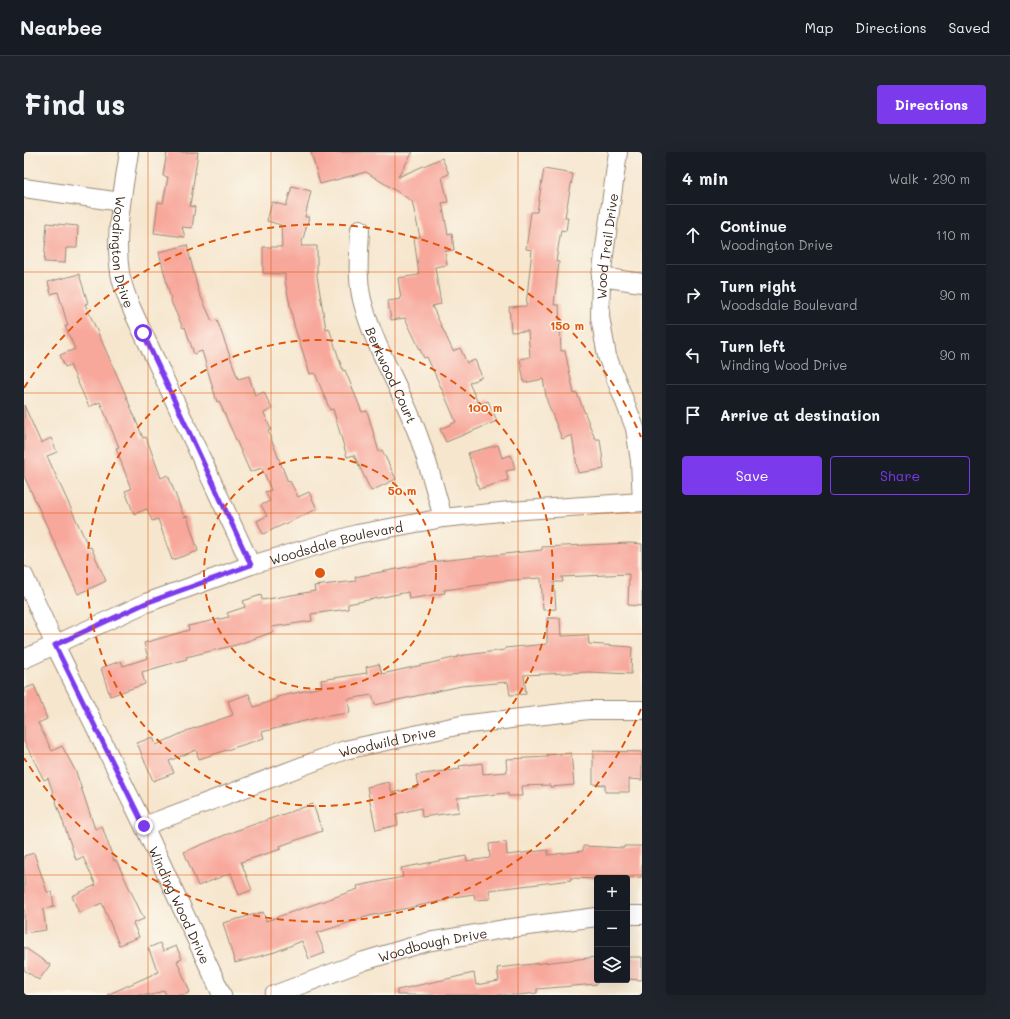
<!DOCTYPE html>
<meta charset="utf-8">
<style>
body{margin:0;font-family:Mali,sans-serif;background:#20242c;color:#f1f3f6}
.controls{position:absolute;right:12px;bottom:12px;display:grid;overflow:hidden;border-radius:4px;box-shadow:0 4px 16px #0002}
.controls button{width:36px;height:36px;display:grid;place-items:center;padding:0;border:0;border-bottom:1px solid #363941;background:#171b24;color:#f1f3f6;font:20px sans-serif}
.stop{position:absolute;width:12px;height:12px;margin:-9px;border:3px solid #7c3aed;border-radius:50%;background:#fff}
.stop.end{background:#7c3aed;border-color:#fff;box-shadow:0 1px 4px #0008}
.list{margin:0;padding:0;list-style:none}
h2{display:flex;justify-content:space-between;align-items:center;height:52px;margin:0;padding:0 16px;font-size:17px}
h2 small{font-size:13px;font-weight:400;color:#9ea1a6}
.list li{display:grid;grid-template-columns:26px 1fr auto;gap:12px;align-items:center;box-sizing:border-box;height:60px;padding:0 16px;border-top:1px solid #363941}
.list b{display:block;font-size:15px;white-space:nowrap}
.list p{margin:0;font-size:13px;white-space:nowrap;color:#9ea1a6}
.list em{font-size:13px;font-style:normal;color:#9ea1a6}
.actions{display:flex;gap:8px;padding:12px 16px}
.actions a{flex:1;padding:9px 0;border:1px solid #7c3aed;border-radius:4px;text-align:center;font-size:14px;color:#7c3aed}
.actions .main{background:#7c3aed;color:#fff}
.icon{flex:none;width:22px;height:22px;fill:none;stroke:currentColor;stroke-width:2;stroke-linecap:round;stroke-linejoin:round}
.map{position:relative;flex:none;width:618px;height:843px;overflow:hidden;border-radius:4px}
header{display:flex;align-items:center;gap:24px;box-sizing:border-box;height:56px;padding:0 20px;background:#171b24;border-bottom:1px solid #363941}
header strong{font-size:19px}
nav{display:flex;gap:22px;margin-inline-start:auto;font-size:14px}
.intro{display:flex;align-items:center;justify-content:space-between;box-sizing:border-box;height:96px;padding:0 24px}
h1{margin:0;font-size:28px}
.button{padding:10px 18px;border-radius:4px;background:#7c3aed;color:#fff;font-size:14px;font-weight:700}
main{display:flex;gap:24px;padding:0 24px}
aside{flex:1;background:#171b24;border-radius:4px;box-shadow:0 4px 16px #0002}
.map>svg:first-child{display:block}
</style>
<header>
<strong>Nearbee</strong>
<nav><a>Map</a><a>Directions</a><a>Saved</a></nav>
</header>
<div class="intro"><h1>Find us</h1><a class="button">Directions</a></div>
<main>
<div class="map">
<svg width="618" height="843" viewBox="0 0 618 843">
<rect width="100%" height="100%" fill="#fbf7ec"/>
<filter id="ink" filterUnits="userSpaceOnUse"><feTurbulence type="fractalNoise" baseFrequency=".025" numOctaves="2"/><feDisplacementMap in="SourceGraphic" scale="8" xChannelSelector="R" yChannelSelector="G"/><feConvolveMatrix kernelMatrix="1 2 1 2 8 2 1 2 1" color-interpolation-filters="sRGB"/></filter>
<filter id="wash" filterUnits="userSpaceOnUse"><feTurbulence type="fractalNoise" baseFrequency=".012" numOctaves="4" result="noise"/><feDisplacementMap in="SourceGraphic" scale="16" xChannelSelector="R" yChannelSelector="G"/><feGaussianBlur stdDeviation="0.9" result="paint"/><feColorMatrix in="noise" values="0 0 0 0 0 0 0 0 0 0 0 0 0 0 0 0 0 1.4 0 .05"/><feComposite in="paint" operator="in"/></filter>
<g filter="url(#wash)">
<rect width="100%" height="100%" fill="#f6e6ce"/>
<g id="blocks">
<path fill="#f8a79b" d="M 143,0 L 174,0 L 166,54 L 171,55 L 168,76 L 158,75 L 161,85 L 130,81 L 134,50 L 139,51 L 144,25 L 139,24 Z
M 287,0 L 389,0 L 374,25 L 418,6 L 425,22 L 418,25 L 424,50 L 418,51 L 424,82 L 428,81 L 430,98 L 421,99 L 423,113 L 411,115 L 417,152 L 408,154 L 429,199 L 436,196 L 443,211 L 451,208 L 458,225 L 445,231 L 455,253 L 464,249 L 473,269 L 422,290 L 416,277 L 432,270 L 420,242 L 403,205 L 400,206 L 381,166 L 367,168 L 364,149 L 377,147 L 374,126 L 395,123 L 390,86 L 396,85 L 388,49 L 342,20 L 296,32 Z
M 520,17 L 549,22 L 541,65 L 544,65 L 542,79 L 537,78 L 532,109 L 535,110 L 530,153 L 535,153 L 537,199 L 541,199 L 550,242 L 553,241 L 571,287 L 576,287 L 580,317 L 554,321 L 548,283 L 538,287 L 523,249 L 519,227 L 500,231 L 496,207 L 506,205 L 504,179 L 487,180 L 485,155 L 502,154 L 508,98 L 502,97 L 507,60 L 513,60 Z
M 268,34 L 287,39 L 281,65 L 285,65 L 277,94 L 293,94 L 293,124 L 302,177 L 305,176 L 319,219 L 321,218 L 338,260 L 343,259 L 355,300 L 358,298 L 372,327 L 347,339 L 330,303 L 323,305 L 309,257 L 306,258 L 291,221 L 286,222 L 270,173 L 261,129 L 261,122 L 239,121 L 239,95 L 258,95 L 257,73 L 243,69 L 248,50 L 262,54 Z
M 23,71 L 54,74 L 53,96 L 42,96 L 41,111 L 20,110 Z
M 163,93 L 174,138 L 188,169 L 193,168 L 214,227 L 225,224 L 231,244 L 240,240 L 248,257 L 240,261 L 247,278 L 244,279 L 264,330 L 266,329 L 274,345 L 285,340 L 293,357 L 239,382 L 233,369 L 243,364 L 237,353 L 246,349 L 241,340 L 247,338 L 238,316 L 226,320 L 195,249 L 193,250 L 178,199 L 170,202 L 161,175 L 159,176 L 148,152 L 135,100 Z
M 55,122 L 64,151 L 61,152 L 100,239 L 119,286 L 122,285 L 137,326 L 144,323 L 160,365 L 163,364 L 174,399 L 148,408 L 134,367 L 128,369 L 123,357 L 110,362 L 101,339 L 107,337 L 92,296 L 95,295 L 76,250 L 65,255 L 46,213 L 41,215 L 36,203 L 51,197 L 41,174 L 44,174 L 34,140 L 27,142 L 24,130 Z
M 0,253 L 17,291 L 27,286 L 33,300 L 23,304 L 65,396 L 67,395 L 82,429 L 54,442 L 0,324 Z
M 474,293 L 478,306 L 487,303 L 491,317 L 482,319 L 484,328 L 455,337 L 444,301 Z
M 606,391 L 618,392 L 618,454 L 604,453 L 605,422 L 538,425 L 539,430 L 530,430 L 532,457 L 519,458 L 517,426 L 464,430 L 464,432 L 420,438 L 421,441 L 385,447 L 384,440 L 324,452 L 324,457 L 287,462 L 288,469 L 248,475 L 249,480 L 212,493 L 162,505 L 163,507 L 118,520 L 121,532 L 86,544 L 77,516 L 97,509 L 99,514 L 124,506 L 120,491 L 165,478 L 164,474 L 205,465 L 203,461 L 221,455 L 219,449 L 237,443 L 238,448 L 291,439 L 290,434 L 332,429 L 331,425 L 415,409 L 518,398 L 518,395 Z
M 523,466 L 536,466 L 537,484 L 564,483 L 565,492 L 608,495 L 607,522 L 565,520 L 500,523 L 502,542 L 486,543 L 484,530 L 437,534 L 351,553 L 348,543 L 324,547 L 326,561 L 296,565 L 238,580 L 240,586 L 175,607 L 172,598 L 145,609 L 150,621 L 129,629 L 113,591 L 129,585 L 132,593 L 165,578 L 209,563 L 204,549 L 225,542 L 230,555 L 253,547 L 253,545 L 298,535 L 297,528 L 343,521 L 342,515 L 355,512 L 358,522 L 434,505 L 434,504 L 481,498 L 481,496 L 523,492 Z
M 10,533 L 23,567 L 14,571 L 28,599 L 38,594 L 52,620 L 71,677 L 78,674 L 90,709 L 92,708 L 120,767 L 109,771 L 115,785 L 95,793 L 78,751 L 55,761 L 48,744 L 72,733 L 59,705 L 52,708 L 24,626 L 20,628 L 0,589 L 0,537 Z
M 569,599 L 618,600 L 618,628 L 605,627 L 605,640 L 581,640 L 581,633 L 569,632 Z
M 547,601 L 550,633 L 526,635 L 526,633 L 497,634 L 498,644 L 484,644 L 484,641 L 433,646 L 435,660 L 398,665 L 397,656 L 372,662 L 374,673 L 352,678 L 343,635 L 365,630 L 368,641 L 394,635 L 392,623 L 436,617 L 435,614 L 458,611 L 459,622 L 483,620 L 482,607 L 524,605 L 523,603 Z
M 289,652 L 298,679 L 256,694 L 257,697 L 217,710 L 228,738 L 215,743 L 207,721 L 174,734 L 160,700 L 211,679 Z
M 482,690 L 483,703 L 524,698 L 524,703 L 559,699 L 559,694 L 600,696 L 600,694 L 618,694 L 618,725 L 573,727 L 546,726 L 547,728 L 465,738 L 466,747 L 451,748 L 450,742 L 422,746 L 423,748 L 345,764 L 293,781 L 301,801 L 285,807 L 278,789 L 251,800 L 211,811 L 199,771 L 239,760 L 242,769 L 334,737 L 333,734 L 379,725 L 377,716 L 442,704 L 443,709 L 466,706 L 465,692 Z
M 10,701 L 23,740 L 28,740 L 30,755 L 19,757 L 22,778 L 0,781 L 0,704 Z
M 136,791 L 139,799 L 152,794 L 158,807 L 153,809 L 166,840 L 159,843 L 142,843 L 140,838 L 129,843 L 83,843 L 134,820 L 124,796 Z
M 0,795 L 26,813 L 15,828 L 0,818 Z
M 573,805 L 573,832 L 513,837 L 513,841 L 496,843 L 373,843 L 373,838 L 450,821 L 452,833 L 475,829 L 473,816 Z
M 603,805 L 618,805 L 618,828 L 603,827 Z"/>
</g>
</g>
<g filter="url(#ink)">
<use href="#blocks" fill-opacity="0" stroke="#988876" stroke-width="1"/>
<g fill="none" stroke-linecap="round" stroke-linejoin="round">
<g stroke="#988876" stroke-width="20">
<g id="minor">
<path id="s1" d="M 105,0 C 99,40 90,81 96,121 C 100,142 110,162 119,181 L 227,413"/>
<path d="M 0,36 L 97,50"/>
<path id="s2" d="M 336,77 C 335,103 332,130 340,155 C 351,195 374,232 389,270 C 402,301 410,334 419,366"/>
<path d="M 577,125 L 618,131"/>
<path id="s3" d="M 0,424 L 31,493 L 120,674 L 198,843"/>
<path id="s4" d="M 0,507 L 122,451 L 227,413 L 333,382 L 419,366 L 486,359 L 618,350 L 616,309 L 611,276 L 583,204 L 576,165 L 577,125 L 594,0"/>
<path id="s5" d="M 120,674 L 321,598 L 437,573 L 564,558 L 618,558"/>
<path d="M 603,763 L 618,763"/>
<path id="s6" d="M 250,843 L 340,809 L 403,790 L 480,777 L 573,765"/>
</g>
</g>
<use href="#minor" stroke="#fff" stroke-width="18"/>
</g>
</g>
<g fill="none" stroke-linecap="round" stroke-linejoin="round" filter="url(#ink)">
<path stroke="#7c3aed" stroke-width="5" d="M 119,181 L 227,413 L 122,451 L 31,493 L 120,674"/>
</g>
<path fill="none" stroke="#df570d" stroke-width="1" stroke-opacity="0.55" d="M 124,0 L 124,843M 247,0 L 247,843M 371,0 L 371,843M 494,0 L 494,843M 0,120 L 618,120M 0,241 L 618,241M 0,361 L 618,361M 0,482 L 618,482M 0,602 L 618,602M 0,723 L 618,723"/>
<g fill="none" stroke="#df570d" stroke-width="2" stroke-dasharray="7 5">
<circle cx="296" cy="421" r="116"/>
<circle cx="296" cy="421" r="233"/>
<path d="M617 557A349 349 0 0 1 0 606M0 236A349 349 0 0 1 617 285"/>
</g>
<g text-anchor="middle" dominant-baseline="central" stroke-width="3" stroke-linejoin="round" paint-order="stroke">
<g font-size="13" fill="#3b2a1e" stroke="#fbf7ec">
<text stroke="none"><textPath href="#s4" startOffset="906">Wood Trail Drive</textPath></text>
<text stroke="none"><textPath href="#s1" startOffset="101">Woodington Drive</textPath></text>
<text stroke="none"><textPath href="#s2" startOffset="152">Berkwood Court</textPath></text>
<text stroke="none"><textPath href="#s4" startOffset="334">Woodsdale Boulevard</textPath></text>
<text stroke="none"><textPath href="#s5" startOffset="258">Woodwild Drive</textPath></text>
<text stroke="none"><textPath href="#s3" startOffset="364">Winding Wood Drive</textPath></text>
<text stroke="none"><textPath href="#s6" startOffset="167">Woodbough Drive</textPath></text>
</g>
</g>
<circle cx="296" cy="421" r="6" fill="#df570d" stroke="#fbf7ec" stroke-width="2"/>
<g font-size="12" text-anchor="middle" font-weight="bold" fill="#df570d" stroke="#fbf7ec" stroke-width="3" stroke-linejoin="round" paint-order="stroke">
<text x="543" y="178">150 m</text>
<text x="461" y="260">100 m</text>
<text x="378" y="343">50 m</text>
</g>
</svg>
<div class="controls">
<button>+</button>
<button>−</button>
<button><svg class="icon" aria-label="layers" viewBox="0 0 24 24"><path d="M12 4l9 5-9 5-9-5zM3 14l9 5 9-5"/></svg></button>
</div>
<div class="stop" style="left:119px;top:181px"></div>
<div class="stop end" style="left:120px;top:674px"></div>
</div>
<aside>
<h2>4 min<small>Walk · 290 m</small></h2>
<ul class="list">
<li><svg class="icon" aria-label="ahead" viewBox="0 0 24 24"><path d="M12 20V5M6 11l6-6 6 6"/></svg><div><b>Continue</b><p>Woodington Drive</p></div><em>110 m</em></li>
<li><svg class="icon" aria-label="right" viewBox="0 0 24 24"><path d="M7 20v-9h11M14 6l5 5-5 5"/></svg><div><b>Turn right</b><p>Woodsdale Boulevard</p></div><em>90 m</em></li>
<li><svg class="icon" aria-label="left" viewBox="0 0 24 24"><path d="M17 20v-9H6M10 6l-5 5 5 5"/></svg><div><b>Turn left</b><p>Winding Wood Drive</p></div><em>90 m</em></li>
<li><svg class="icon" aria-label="arrive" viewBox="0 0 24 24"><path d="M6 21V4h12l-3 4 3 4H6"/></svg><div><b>Arrive at destination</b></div></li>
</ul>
<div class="actions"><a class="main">Save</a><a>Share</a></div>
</aside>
</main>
